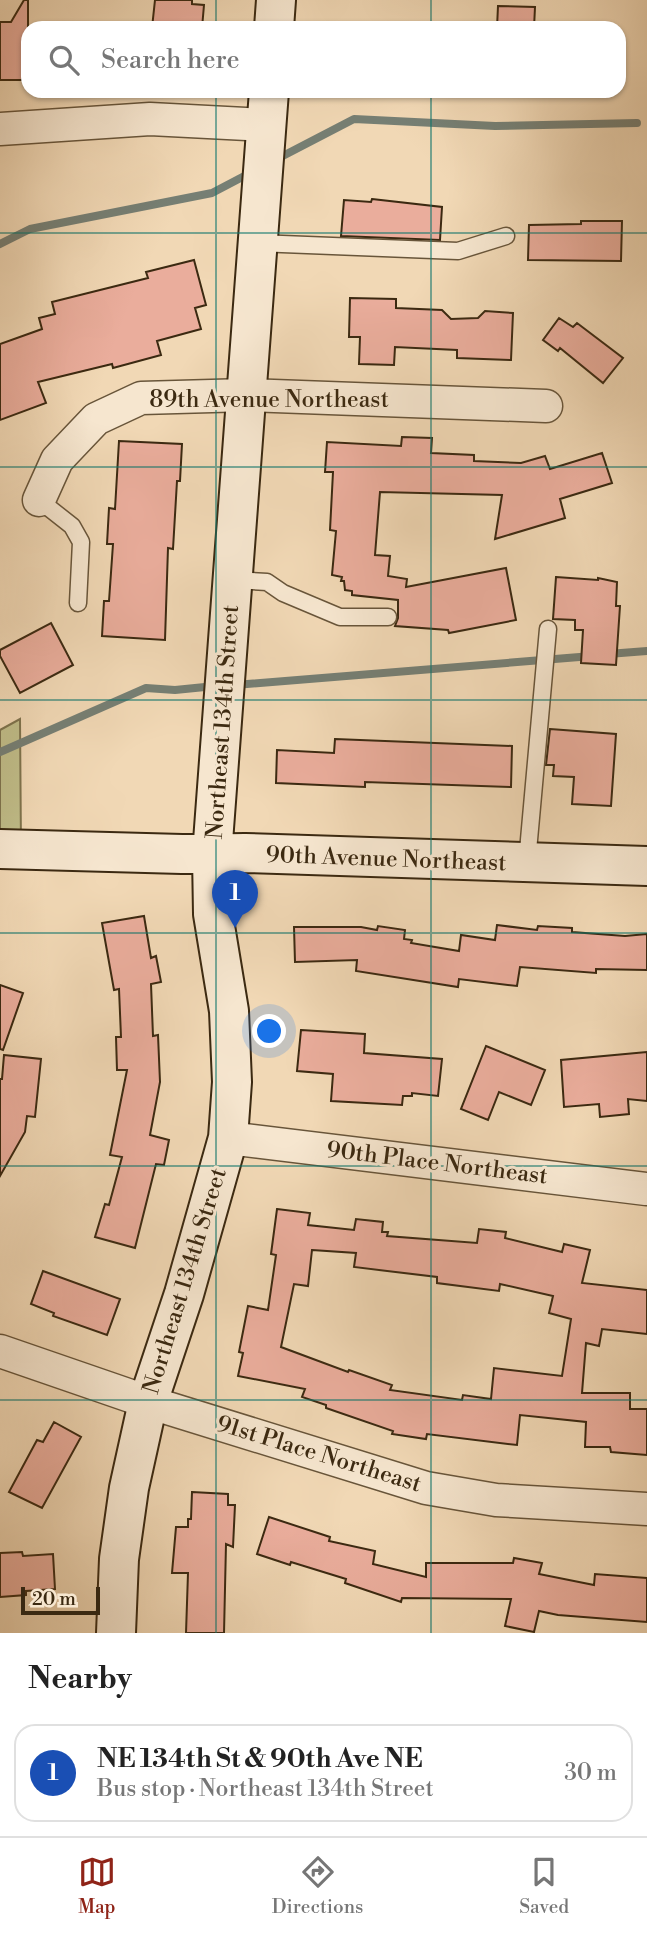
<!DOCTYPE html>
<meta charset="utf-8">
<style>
body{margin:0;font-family:"Libre Bodoni",serif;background:#f2f2f2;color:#222}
.scale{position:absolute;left:21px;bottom:18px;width:79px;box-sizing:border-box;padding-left:7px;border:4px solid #3b2911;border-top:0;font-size:19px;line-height:24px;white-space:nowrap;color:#3b2911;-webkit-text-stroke:5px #f6e6cf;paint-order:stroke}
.you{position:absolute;left:270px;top:1032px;width:24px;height:24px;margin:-18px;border:5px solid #fff;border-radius:50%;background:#1a73e8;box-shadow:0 0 0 10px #1a73e833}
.badge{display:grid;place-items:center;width:46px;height:46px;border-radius:50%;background:#8f2418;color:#fff;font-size:23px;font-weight:700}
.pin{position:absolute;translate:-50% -58px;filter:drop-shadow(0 2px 4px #0008)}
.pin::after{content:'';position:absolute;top:37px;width:24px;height:21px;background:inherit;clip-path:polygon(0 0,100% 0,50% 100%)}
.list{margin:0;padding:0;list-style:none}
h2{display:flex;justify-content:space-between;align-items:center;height:91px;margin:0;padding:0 28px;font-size:30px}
h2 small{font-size:23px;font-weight:400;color:#767676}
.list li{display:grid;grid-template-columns:46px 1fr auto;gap:21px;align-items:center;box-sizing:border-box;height:98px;margin:0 14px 14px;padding:0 14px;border:2px solid #e0e0e0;border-radius:21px}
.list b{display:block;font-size:26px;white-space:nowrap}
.list p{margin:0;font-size:23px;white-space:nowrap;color:#767676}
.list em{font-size:23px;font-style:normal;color:#767676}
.icon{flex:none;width:38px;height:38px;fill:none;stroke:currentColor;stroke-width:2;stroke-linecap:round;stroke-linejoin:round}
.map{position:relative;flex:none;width:647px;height:1633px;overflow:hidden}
.search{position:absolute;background:#fff;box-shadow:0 2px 5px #0004;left:21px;right:21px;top:21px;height:77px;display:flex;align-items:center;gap:18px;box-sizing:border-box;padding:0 24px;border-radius:21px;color:#767676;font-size:26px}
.sheet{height:203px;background:#fff}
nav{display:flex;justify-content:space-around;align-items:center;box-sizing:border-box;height:98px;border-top:2px solid #e0e0e0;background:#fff;font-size:19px;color:#767676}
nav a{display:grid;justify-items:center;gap:4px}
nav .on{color:#8f2418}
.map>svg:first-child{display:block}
</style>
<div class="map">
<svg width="647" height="1633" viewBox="0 0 647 1633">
<rect width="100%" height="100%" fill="#f1d8b5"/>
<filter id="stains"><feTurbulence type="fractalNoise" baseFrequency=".00286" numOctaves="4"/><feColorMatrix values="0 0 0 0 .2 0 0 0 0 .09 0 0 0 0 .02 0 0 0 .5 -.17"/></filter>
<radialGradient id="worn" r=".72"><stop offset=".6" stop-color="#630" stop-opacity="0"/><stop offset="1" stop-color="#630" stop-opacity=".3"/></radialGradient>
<path fill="#c0bd89" stroke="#7e734d" stroke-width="2" d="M 20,719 L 21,849 L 0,849 L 0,730 Z"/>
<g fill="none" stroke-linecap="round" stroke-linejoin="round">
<path stroke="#767f74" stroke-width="8" d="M 275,160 L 354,119 L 495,126 L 637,123
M 0,244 L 30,229 L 212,193 L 252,172
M 608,654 L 647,651
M 235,685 L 592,656
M 0,752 L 146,688 L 175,690 L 215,686"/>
</g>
<path fill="#eaad9c" stroke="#3b2911" stroke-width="2" fill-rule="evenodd" d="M 24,0 L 28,0 L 28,80 L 0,80 L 0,22 L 11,22 Z
M 155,0 L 192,0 L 192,4 L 204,5 L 202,28 L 152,28 Z
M 498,6 L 535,7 L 534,28 L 497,28 Z
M 372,199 L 442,207 L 440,240 L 341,236 L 344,200 L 371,202 Z
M 581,221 L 622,221 L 621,261 L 528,260 L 529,225 L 581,224 Z
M 194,260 L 206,305 L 195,308 L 201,329 L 157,341 L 161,355 L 113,368 L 112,364 L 38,382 L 46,403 L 0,420 L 0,344 L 42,329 L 39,318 L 55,314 L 52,302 L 148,278 L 146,272 Z
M 350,298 L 396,299 L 396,308 L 442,310 L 451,319 L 478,318 L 485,311 L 513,313 L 511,360 L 457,358 L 457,350 L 395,347 L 394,365 L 359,364 L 360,337 L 349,337 Z
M 559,318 L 573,327 L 577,323 L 623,358 L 603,383 L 560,348 L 558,351 L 543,340 Z
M 402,437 L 432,438 L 431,453 L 474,455 L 474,461 L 521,463 L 545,456 L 550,469 L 602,453 L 612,483 L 560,499 L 565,518 L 495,539 L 502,495 L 380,492 L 375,555 L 390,556 L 388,576 L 407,579 L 406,587 L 506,568 L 516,620 L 449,633 L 448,630 L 395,626 L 398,618 L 398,600 L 352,595 L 352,591 L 345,590 L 344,581 L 341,581 L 342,577 L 332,575 L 336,531 L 330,530 L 333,472 L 325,472 L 327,442 L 401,446 Z
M 119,441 L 182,444 L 180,481 L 177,481 L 173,549 L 168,548 L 165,640 L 102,636 L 104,601 L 109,601 L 113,544 L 107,544 L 109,508 L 115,509 Z
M 556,577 L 598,580 L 598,578 L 617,582 L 616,606 L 620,606 L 616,665 L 581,663 L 583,630 L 575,630 L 575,620 L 553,619 Z
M 51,623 L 73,665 L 20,693 L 0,656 L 0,650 Z
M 550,729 L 616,734 L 611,806 L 572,804 L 574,777 L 553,776 L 554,765 L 546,765 Z
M 335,739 L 512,746 L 511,787 L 365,782 L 365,787 L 276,783 L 277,750 L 334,753 Z
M 144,916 L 151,958 L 156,956 L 161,982 L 151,984 L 153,1036 L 158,1035 L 160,1082 L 150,1135 L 169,1140 L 164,1165 L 156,1164 L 135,1248 L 95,1237 L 105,1204 L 109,1205 L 122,1157 L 110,1155 L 127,1070 L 117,1070 L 116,1037 L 121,1037 L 119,989 L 114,990 L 102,923 Z
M 497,925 L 537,930 L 538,926 L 572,928 L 572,932 L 625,936 L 647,934 L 647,970 L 596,969 L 596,973 L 520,967 L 517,986 L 459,979 L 458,987 L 356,971 L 357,960 L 295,962 L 294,927 L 361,927 L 377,930 L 378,926 L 405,930 L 404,939 L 412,940 L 411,943 L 459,951 L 461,935 L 495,940 Z
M 0,985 L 23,993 L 3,1050 L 0,1049 Z
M 301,1030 L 365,1034 L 364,1053 L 442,1059 L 438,1096 L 412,1093 L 412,1096 L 403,1096 L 402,1105 L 331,1101 L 333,1074 L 297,1071 Z
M 486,1046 L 545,1070 L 531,1105 L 499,1092 L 488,1120 L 461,1109 Z
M 647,1052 L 647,1101 L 628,1099 L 629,1114 L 600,1117 L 599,1104 L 564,1107 L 561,1060 Z
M 4,1055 L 41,1059 L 35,1117 L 27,1116 L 25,1132 L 0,1176 L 0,1079 L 2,1079 Z
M 277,1209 L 310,1213 L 308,1225 L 354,1230 L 356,1219 L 383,1222 L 382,1232 L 388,1232 L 387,1236 L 477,1243 L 479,1229 L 506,1232 L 505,1238 L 562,1252 L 564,1244 L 590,1250 L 582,1283 L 647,1290 L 647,1334 L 602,1329 L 599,1346 L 586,1343 L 582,1393 L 630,1393 L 630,1409 L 647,1409 L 647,1455 L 611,1452 L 610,1447 L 585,1447 L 586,1422 L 520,1415 L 517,1445 L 427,1434 L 426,1439 L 392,1434 L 393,1431 L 326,1408 L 326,1405 L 302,1397 L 305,1389 L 238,1376 L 243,1353 L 239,1352 L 248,1306 L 268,1310 L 276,1255 L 271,1254 ZM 312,1250 L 356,1253 L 354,1267 L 437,1277 L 437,1283 L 499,1291 L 500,1284 L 553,1296 L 549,1313 L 571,1319 L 562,1376 L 494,1368 L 491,1399 L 463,1395 L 462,1400 L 390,1390 L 392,1385 L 349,1370 L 348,1372 L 281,1347 L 294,1284 L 308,1286 Z
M 43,1271 L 120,1299 L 107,1335 L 53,1316 L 54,1313 L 31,1304 Z
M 54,1422 L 81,1437 L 42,1508 L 9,1492 L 37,1440 L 43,1442 Z
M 192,1492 L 228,1494 L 228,1505 L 235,1505 L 233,1547 L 226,1544 L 224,1633 L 186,1633 L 188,1573 L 172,1573 L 176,1527 L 188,1527 L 188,1519 L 191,1519 Z
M 269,1517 L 330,1537 L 329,1541 L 375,1551 L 373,1564 L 426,1577 L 426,1563 L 513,1563 L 514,1558 L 542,1563 L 539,1574 L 594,1585 L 595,1574 L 647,1578 L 647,1622 L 558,1615 L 539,1611 L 534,1632 L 505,1626 L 511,1599 L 402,1598 L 401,1602 L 345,1583 L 346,1579 L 291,1562 L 290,1565 L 257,1554 Z
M 22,1552 L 23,1556 L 53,1554 L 55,1589 L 26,1591 L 26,1595 L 0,1597 L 0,1553 Z"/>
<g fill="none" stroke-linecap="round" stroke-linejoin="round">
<g stroke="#68553a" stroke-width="19">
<path id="lane" d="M 257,243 L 458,251 L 506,236
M 39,500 L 72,526 L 81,542 L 78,603
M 234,580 L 267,582 L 283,593 L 340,617 L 388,617
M 527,862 L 548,629"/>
</g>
<g stroke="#68553a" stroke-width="35">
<path id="street" d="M 0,129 L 150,119 L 267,125
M 39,500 L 57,460 L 96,419 L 141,398 L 247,395 L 546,406
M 228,1138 L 646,1189
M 0,1351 L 148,1402 L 426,1488 L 496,1500 L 647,1509"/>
</g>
<g stroke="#3b2911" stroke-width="42">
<path id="secondary" d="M 274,28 L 276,0
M 0,849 L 182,854 L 245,853 L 647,866
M 116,1633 L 119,1559 L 129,1488 L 148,1402 L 184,1294 L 228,1138 L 232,1082 L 229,1011 L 213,914 L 212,855 L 269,91"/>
</g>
<use href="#lane" stroke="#f6e6cf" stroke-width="16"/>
<use href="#street" stroke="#f6e6cf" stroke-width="32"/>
<use href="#secondary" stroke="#f6e6cf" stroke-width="38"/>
</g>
<path fill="none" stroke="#0f766e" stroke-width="2" stroke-opacity="0.55" d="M 216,0 L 216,28M 431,0 L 431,28M 216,91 L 216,1633M 431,91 L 431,1633M 0,233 L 647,233M 0,467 L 647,467M 0,700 L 647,700M 0,933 L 647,933M 0,1166 L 647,1166M 0,1400 L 647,1400"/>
<g text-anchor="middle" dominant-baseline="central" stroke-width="6" stroke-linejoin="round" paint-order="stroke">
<g font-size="23" fill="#3b2911" stroke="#f6e6cf">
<text x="269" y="400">89th Avenue Northeast</text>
<text transform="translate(223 722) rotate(-86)">Northeast 134th Street</text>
<text transform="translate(386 859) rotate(2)">90th Avenue Northeast</text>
<text transform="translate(437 1163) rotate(7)">90th Place Northeast</text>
<text transform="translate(185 1281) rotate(-73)">Northeast 134th Street</text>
<text transform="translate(319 1454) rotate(17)">91st Place Northeast</text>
</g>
</g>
<rect width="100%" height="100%" filter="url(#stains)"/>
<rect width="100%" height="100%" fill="url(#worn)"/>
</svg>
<div class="scale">20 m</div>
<div class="you"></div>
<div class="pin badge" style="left:235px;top:928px;background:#1a4fb4">1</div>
<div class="search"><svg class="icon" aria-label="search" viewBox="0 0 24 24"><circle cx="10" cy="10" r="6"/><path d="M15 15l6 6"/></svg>Search here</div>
</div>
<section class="sheet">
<h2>Nearby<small></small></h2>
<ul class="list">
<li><span class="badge" style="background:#1a4fb4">1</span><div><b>NE 134th St &amp; 90th Ave NE</b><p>Bus stop · Northeast 134th Street</p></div><em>30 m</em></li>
</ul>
</section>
<nav>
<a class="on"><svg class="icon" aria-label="map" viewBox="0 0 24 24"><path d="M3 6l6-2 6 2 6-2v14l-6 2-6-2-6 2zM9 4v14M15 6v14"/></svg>Map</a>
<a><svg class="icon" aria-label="directions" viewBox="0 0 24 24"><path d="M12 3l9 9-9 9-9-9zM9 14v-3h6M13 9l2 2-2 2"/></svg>Directions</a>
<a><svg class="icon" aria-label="saved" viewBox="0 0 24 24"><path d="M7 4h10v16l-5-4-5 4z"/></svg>Saved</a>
</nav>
